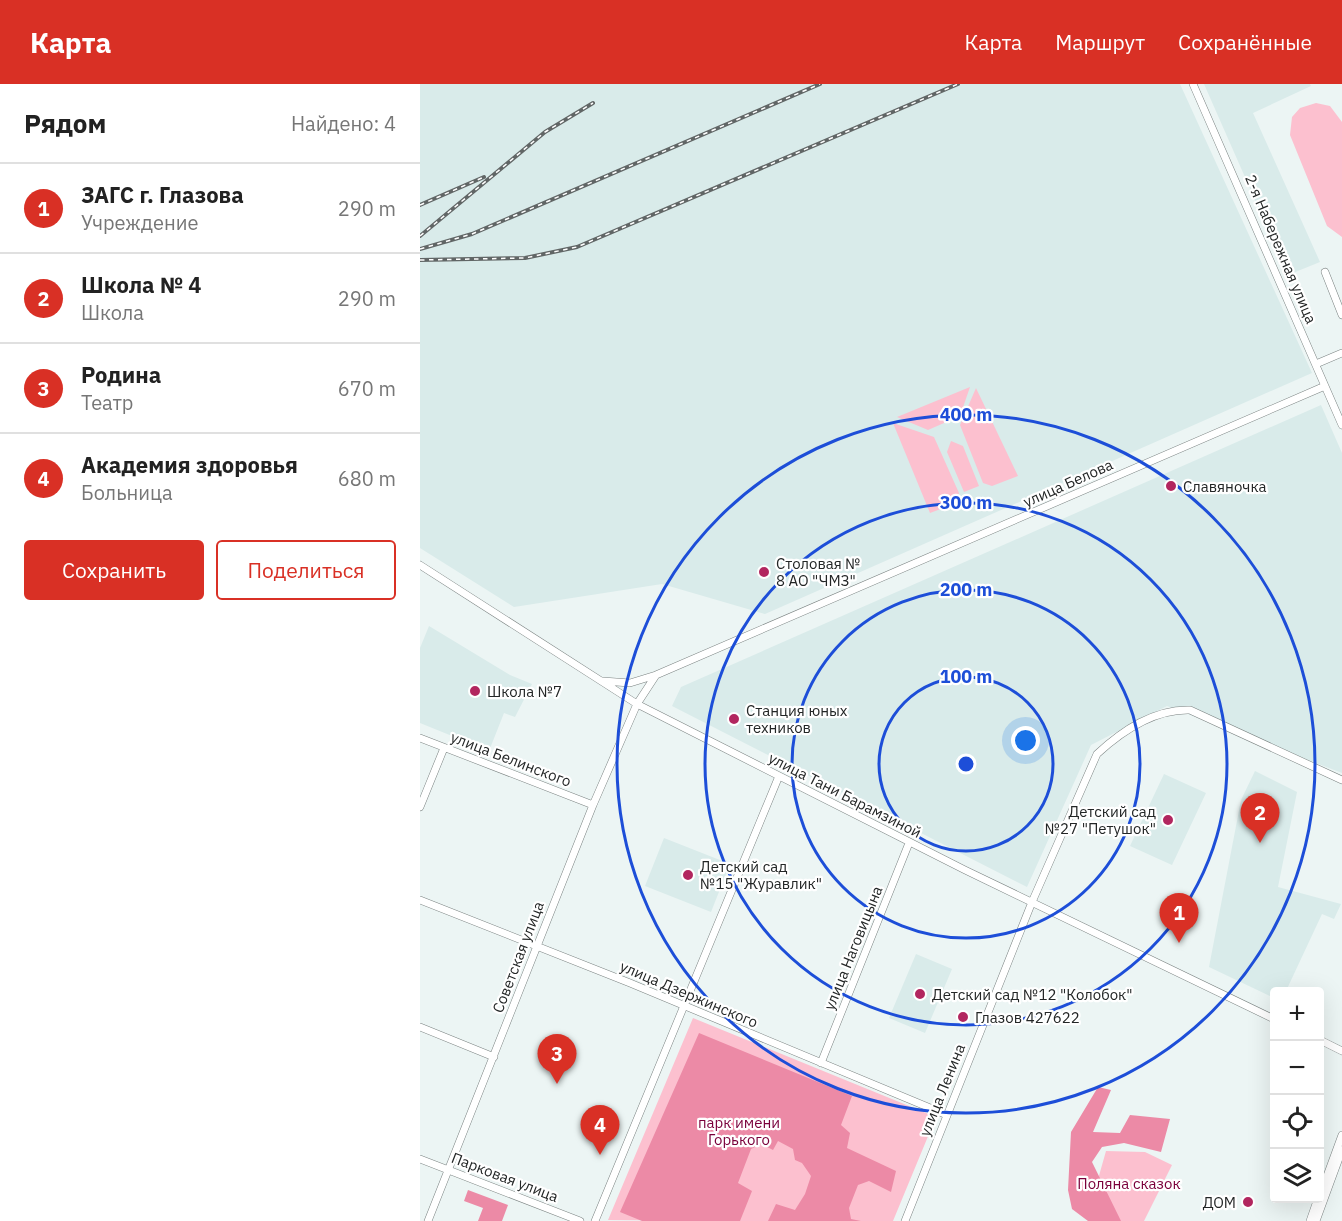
<!DOCTYPE html>
<html lang="ru">
<meta charset="utf-8">
<style>
body{margin:0;font-family:"IBM Plex Sans",sans-serif;background:#f6f6f6;color:#222}
.controls{position:absolute;right:18px;bottom:18px;display:grid;overflow:hidden;border-radius:6px;box-shadow:0 6px 24px #0002}
.controls button{width:54px;height:54px;display:grid;place-items:center;padding:0;border:0;border-bottom:2px solid #e0e0e0;background:#fff;color:#222;font:30px sans-serif}
.you{position:absolute;left:606px;top:657px;width:21px;height:21px;margin:-15px;border:4px solid #fff;border-radius:50%;background:#1a73e8;box-shadow:0 0 0 9px #1a73e833}
.badge{display:grid;place-items:center;width:39px;height:39px;border-radius:50%;background:#d93025;color:#fff;font-size:20px;font-weight:700}
.pin{position:absolute;translate:-50% -50px;filter:drop-shadow(0 2px 3px #0008)}
.pin::after{content:'';position:absolute;top:32px;width:21px;height:18px;background:inherit;clip-path:polygon(0 0,100% 0,50% 100%)}
.list{margin:0;padding:0;list-style:none}
h2{display:flex;justify-content:space-between;align-items:center;height:78px;margin:0;padding:0 24px;font-size:26px}
h2 small{font-size:20px;font-weight:400;color:#767676}
.list li{display:grid;grid-template-columns:39px 1fr auto;gap:18px;align-items:center;box-sizing:border-box;height:90px;padding:0 24px;border-top:2px solid #e0e0e0}
.list b{display:block;font-size:22px;white-space:nowrap}
.list p{margin:0;font-size:20px;white-space:nowrap;color:#767676}
.list em{font-size:20px;font-style:normal;color:#767676}
.actions{display:flex;gap:12px;padding:18px 24px}
.actions a{flex:1;padding:14px 0;border:2px solid #d93025;border-radius:6px;text-align:center;font-size:21px;color:#d93025}
.actions .main{background:#d93025;color:#fff}
.icon{flex:none;width:33px;height:33px;fill:none;stroke:currentColor;stroke-width:2;stroke-linecap:round;stroke-linejoin:round}
.map{position:relative;flex:none;width:922px;height:1137px;overflow:hidden}
header{display:flex;align-items:center;gap:36px;box-sizing:border-box;height:84px;padding:0 30px;background:#d93025;color:#fff}
header strong{font-size:28px}
nav{display:flex;gap:33px;margin-inline-start:auto;font-size:21px}
main{display:flex}
aside{flex:1;background:#fff}
.map>svg:first-child{display:block}
</style>
<header>
<strong>Карта</strong>
<nav><a>Карта</a><a>Маршрут</a><a>Сохранённые</a></nav>
</header>
<main>
<aside>
<h2>Рядом<small>Найдено: 4</small></h2>
<ul class="list">
<li><span class="badge">1</span><div><b>ЗАГС г. Глазова</b><p>Учреждение</p></div><em>290 m</em></li>
<li><span class="badge">2</span><div><b>Школа № 4</b><p>Школа</p></div><em>290 m</em></li>
<li><span class="badge">3</span><div><b>Родина</b><p>Театр</p></div><em>670 m</em></li>
<li><span class="badge">4</span><div><b>Академия здоровья</b><p>Больница</p></div><em>680 m</em></li>
</ul>
<div class="actions"><a class="main">Сохранить</a><a>Поделиться</a></div>
</aside>
<div class="map">
<svg width="922" height="1137" viewBox="0 0 922 1137">
<rect width="100%" height="100%" fill="#ecf5f4"/>
<path fill="#d9ebea" d="M 0,0 L 760,0 L 892,289 L 345,530 L 242,500 L 94,523 L 0,464 Z
M 784,0 L 890,0 L 891,2 L 833,29 L 900,178 L 868,191 Z
M 901,321 L 922,369 L 922,689 L 747,622 L 671,661 L 607,803 L 252,622 L 261,603 Z
M 9,542 L 90,591 L 112,600 L 95,633 L 84,629 L 69,667 L 0,639 L 0,564 Z
M 835,687 L 877,708 L 858,803 L 921,820 L 914,835 L 902,830 L 866,907 L 854,908 L 854,914 L 789,883 L 821,716 Z
M 744,690 L 786,709 L 752,781 L 710,762 Z
M 244,754 L 310,780 L 291,828 L 225,802 Z
M 496,870 L 532,885 L 505,949 L 469,934 Z"/>
<path fill="#fcc0cf" d="M 896,19 L 910,22 L 922,38 L 922,153 L 907,142 L 870,51 L 872,33 L 880,24 Z
M 550,303 L 540,332 L 508,346 L 477,333 Z
M 556,304 L 598,392 L 572,402 L 563,399 L 540,341 Z
M 473,339 L 514,353 L 539,409 L 534,420 L 510,429 Z
M 531,357 L 543,362 L 559,402 L 544,408 L 527,368 Z
M 273,934 L 516,1033 L 473,1137 L 320,1137 L 315,1133 L 316,1137 L 188,1136 Z
M 686,1067 L 725,1068 L 752,1081 L 724,1137 L 697,1137 L 669,1127 Z"/>
<path fill="#ec8aa6" d="M 279,949 L 432,1012 L 421,1041 L 430,1049 L 427,1064 L 476,1087 L 471,1108 L 449,1097 L 438,1101 L 429,1124 L 431,1135 L 441,1137 L 348,1137 L 356,1120 L 375,1126 L 385,1110 L 391,1092 L 382,1079 L 375,1076 L 373,1065 L 358,1057 L 353,1066 L 341,1060 L 331,1065 L 318,1099 L 332,1107 L 320,1137 L 222,1137 L 200,1128 Z
M 678,1003 L 691,1006 L 673,1048 L 700,1049 L 710,1031 L 750,1035 L 741,1068 L 704,1059 L 682,1063 L 672,1078 L 701,1137 L 668,1137 L 652,1125 L 648,1106 L 651,1048 Z
M 48,1106 L 88,1121 L 82,1137 L 58,1137 L 63,1124 L 44,1117 Z"/>
<g fill="none" stroke-linecap="round" stroke-linejoin="round">
<g stroke="#7b8382" stroke-width="8">
<path id="minor" d="M 773,0 L 922,341
M 905,188 L 922,231
M 896,280 L 922,269
M 0,481 L 217,620 L 545,786 L 854,935
M 183,597 L 210,599 L 236,591
M 0,654 L 173,721
M 0,723 L 24,664
M 0,816 L 210,899 L 527,1031
M 0,943 L 74,973
M 900,956 L 922,967
M 401,979 L 489,759
M 0,1075 L 160,1137
M 900,1111 L 922,1051
M 8,1137 L 173,721 L 217,620 L 236,591 L 905,302
M 175,1137 L 359,692
M 485,1137 L 612,818 L 677,670 C 703,646 734,625 770,626 L 922,696
M 890,1137 L 898,1114
M 896,1137 L 922,1066"/>
</g>
<use href="#minor" stroke="#fff" stroke-width="7"/>
<g stroke="#616666" stroke-width="4">
<path id="rail" d="M 0,121 L 64,93
M 0,152 L 125,48 L 173,19
M 0,165 L 52,150 L 400,0
M 0,176 L 105,174 L 157,163 L 538,0"/>
</g>
<use href="#rail" stroke="#fff" stroke-width="1.5" stroke-dasharray="4.5" stroke-linecap="butt"/>
</g>
<g fill="none" stroke="#1d4ed8" stroke-width="3">
<circle cx="546" cy="680" r="87"/>
<circle cx="546" cy="680" r="174"/>
<circle cx="546" cy="680" r="261"/>
<circle cx="546" cy="680" r="349"/>
</g>
<g fill="#b2265f" stroke="#fff" stroke-width="2">
<circle cx="751" cy="402" r="6"/>
<circle cx="344" cy="488" r="6"/>
<circle cx="55" cy="607" r="6"/>
<circle cx="314" cy="635" r="6"/>
<circle cx="748" cy="736" r="6"/>
<circle cx="268" cy="791" r="6"/>
<circle cx="500" cy="910" r="6"/>
<circle cx="543" cy="933" r="6"/>
<circle cx="828" cy="1118" r="6"/>
</g>
<g text-anchor="middle" dominant-baseline="central" stroke-width="4.5" stroke-linejoin="round" paint-order="stroke">
<g font-size="15" fill="#232626" stroke="#fff">
<text transform="translate(861 165) rotate(67)">2-я Набережная улица</text>
<text transform="translate(648 399) rotate(-24)">улица Белова</text>
<text transform="translate(91 675) rotate(21)">улица Белинского</text>
<text transform="translate(425 711) rotate(27)">улица Тани Барамзиной</text>
<text transform="translate(433 864) rotate(-68)">улица Наговицына</text>
<text transform="translate(98 873) rotate(-69)">Советская улица</text>
<text transform="translate(269 910) rotate(23)">улица Дзержинского</text>
<text transform="translate(522 1006) rotate(-68)">улица Ленина</text>
<text transform="translate(85 1093) rotate(21)">Парковая улица</text>
</g>
<g font-size="15" fill="#232626" stroke="#fff" text-anchor="start">
<text x="763" y="402">Славяночка</text>
<text x="356" y="479">Столовая №<tspan x="356" dy="17">8 АО "ЧМЗ"</tspan></text>
<text x="67" y="607">Школа №7</text>
<text x="326" y="626">Станция юных<tspan x="326" dy="17">техников</tspan></text>
<text x="736" y="727" text-anchor="end">Детский сад<tspan x="736" dy="17">№27 "Петушок"</tspan></text>
<text x="280" y="782">Детский сад<tspan x="280" dy="17">№15 "Журавлик"</tspan></text>
<text x="512" y="910">Детский сад №12 "Колобок"</text>
<text x="555" y="933">Глазов 427622</text>
<text x="816" y="1118" text-anchor="end">ДОМ</text>
</g>
<g font-size="15" fill="#7a003b" stroke="#fff">
<text x="319" y="1038">парк имени<tspan x="319" dy="17">Горького</tspan></text>
<text x="709" y="1099">Поляна сказок</text>
</g>
</g>
<circle cx="546" cy="680" r="9" fill="#1d4ed8" stroke="#fff" stroke-width="3"/>
<g font-size="18" text-anchor="middle" font-weight="bold" fill="#1d4ed8" stroke="#fff" stroke-width="4.5" stroke-linejoin="round" paint-order="stroke">
<text x="546" y="337">400 m</text>
<text x="546" y="425">300 m</text>
<text x="546" y="512">200 m</text>
<text x="546" y="599">100 m</text>
</g>
</svg>
<div class="controls">
<button>+</button>
<button>−</button>
<button><svg class="icon" aria-label="locate" viewBox="0 0 24 24"><circle cx="12" cy="12" r="6"/><path d="M12 2v4M12 18v4M2 12h4M18 12h4"/></svg></button>
<button><svg class="icon" aria-label="layers" viewBox="0 0 24 24"><path d="M12 4l9 5-9 5-9-5zM3 14l9 5 9-5"/></svg></button>
</div>
<div class="you"></div>
<div class="pin badge" style="left:759px;top:859px">1</div>
<div class="pin badge" style="left:840px;top:759px">2</div>
<div class="pin badge" style="left:137px;top:1000px">3</div>
<div class="pin badge" style="left:180px;top:1071px">4</div>
</div>
</main>
